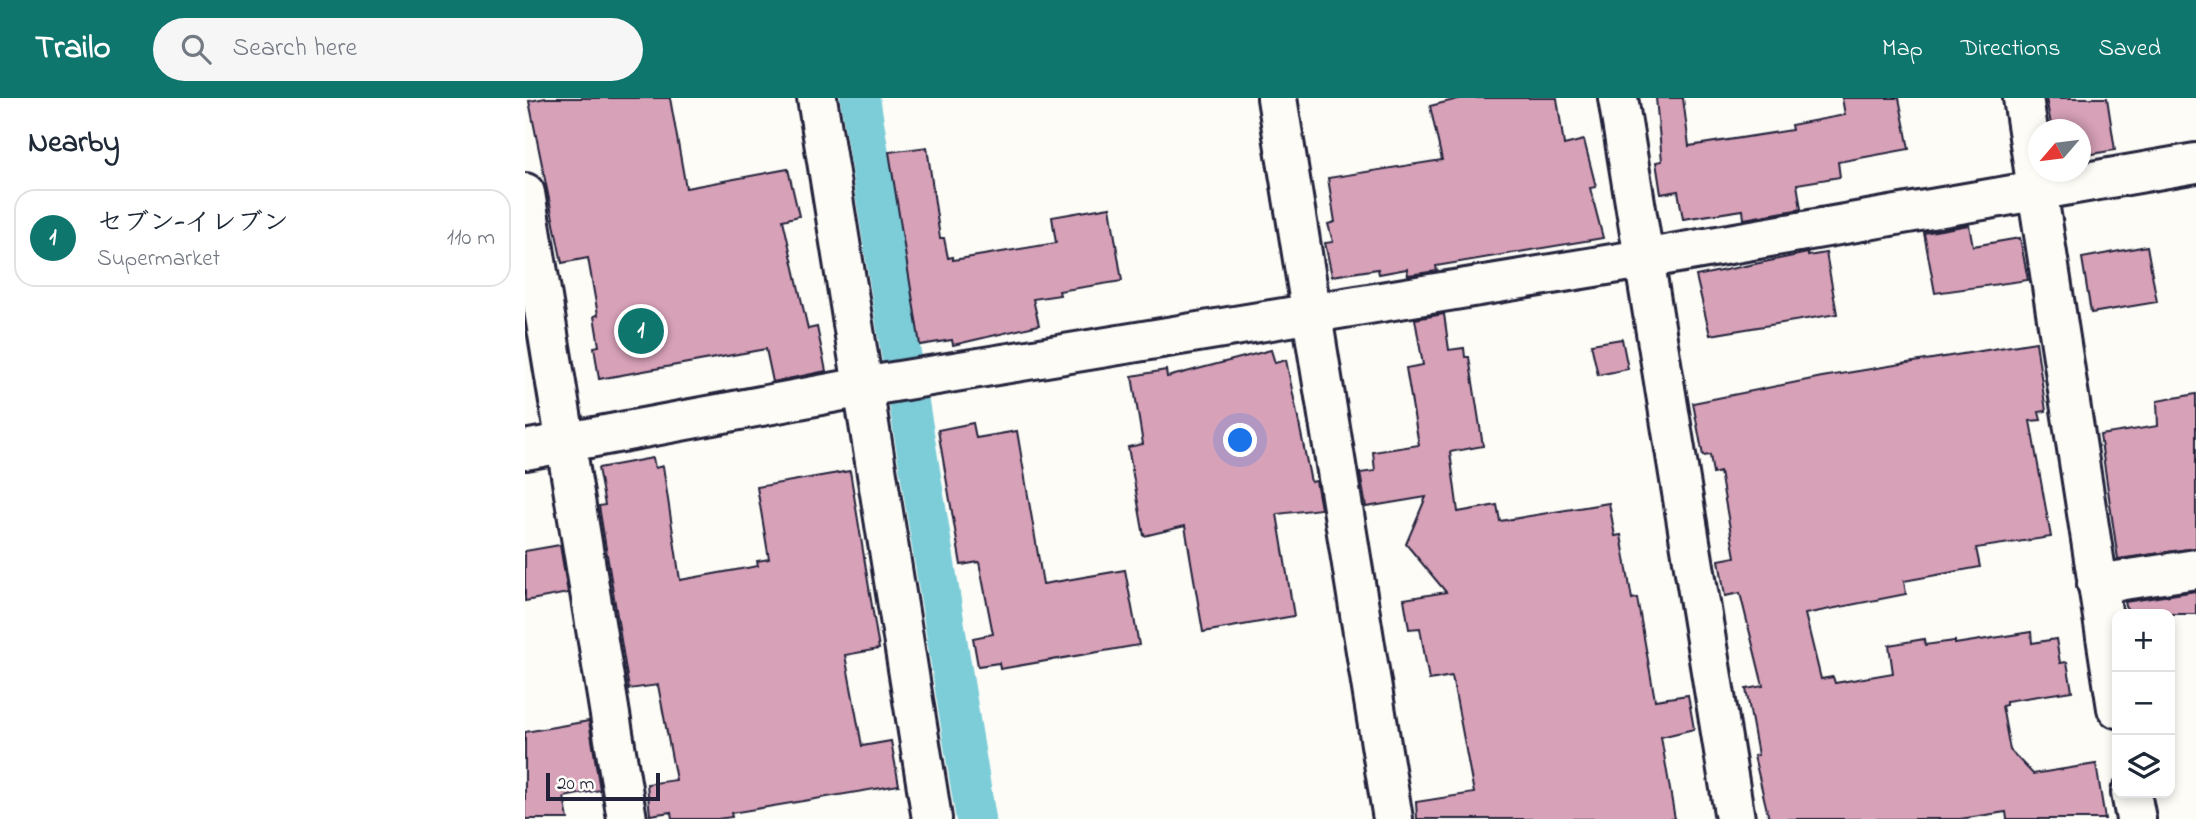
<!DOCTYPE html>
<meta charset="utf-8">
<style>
body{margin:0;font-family:"Indie Flower","Klee One",sans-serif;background:#f6f6f7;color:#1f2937}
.controls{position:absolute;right:21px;bottom:21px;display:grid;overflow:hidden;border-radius:14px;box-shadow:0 4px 10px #0003}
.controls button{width:63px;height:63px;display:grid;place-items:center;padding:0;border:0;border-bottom:2px solid #e0e1e3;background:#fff;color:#1f2937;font:35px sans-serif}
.compass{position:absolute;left:1503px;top:21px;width:63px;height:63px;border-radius:50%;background:#fff;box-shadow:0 4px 10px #0003;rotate:242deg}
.scale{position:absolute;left:21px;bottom:18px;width:114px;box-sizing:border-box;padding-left:7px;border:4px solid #22223b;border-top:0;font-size:19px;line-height:24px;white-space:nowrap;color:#22223b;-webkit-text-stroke:5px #fdfcf7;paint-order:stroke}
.you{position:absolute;left:716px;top:343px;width:24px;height:24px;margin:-18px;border:5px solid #fff;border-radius:50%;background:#1a73e8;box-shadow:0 0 0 10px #1a73e833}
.badge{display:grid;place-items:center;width:46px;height:46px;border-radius:50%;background:#0f766e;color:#fff;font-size:23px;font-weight:700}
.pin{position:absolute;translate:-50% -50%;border:4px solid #fff;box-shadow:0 2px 7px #0006}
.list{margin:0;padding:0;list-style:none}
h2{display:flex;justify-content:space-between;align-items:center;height:91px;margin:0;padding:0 28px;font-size:30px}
h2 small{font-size:23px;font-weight:400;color:#747a83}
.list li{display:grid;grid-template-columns:46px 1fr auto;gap:21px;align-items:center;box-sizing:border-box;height:98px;margin:0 14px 14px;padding:0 14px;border:2px solid #e0e1e3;border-radius:21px}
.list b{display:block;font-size:26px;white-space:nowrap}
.list p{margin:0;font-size:23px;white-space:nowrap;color:#747a83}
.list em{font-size:23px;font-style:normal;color:#747a83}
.icon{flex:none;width:38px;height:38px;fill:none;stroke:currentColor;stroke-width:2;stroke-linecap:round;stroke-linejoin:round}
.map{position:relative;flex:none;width:1671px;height:721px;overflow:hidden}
header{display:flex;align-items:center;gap:42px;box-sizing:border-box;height:98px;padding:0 35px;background:#0f766e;color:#fff}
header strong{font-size:33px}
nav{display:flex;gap:38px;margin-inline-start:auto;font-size:24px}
.search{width:490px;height:63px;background:#f6f6f7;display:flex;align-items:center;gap:18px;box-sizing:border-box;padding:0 24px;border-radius:38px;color:#747a83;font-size:26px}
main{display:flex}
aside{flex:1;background:#fff}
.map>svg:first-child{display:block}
</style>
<header>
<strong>Trailo</strong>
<div class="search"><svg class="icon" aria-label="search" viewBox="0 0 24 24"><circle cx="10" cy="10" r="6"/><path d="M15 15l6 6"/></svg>Search here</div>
<nav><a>Map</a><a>Directions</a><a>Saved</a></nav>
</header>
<main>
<aside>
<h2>Nearby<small></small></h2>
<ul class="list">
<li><span class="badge">1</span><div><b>セブン-イレブン</b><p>Supermarket</p></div><em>110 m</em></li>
</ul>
</aside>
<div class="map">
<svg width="1671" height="721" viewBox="0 0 1671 721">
<rect width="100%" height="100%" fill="#fdfcf7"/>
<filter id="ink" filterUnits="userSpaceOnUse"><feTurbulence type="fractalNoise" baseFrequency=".0143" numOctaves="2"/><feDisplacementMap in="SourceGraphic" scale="14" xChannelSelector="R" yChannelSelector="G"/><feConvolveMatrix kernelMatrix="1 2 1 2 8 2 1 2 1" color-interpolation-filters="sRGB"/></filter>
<g filter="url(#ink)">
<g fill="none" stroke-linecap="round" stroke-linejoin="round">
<path stroke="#7dcdd8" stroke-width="40" d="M 335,0 L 451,721"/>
</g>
<path fill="#d7a1b8" stroke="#22223b" stroke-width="2" d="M 21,0 L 145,0 L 161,90 L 263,71 L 274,118 L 258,122 L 283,231 L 292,229 L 301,273 L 248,284 L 241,251 L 74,281 L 69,249 L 74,248 L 69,218 L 73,217 L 63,160 L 37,165 L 4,3 Z
M 937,0 L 1032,0 L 1039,47 L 1059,42 L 1071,89 L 1065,90 L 1078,140 L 911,168 L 912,173 L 883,177 L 882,171 L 854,176 L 853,171 L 807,178 L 800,145 L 808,144 L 803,126 L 810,124 L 803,80 L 917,62 L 905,8 Z
M 1131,0 L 1158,0 L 1164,48 L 1267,32 L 1266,27 L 1320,17 L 1317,0 L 1374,0 L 1384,51 L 1313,64 L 1315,79 L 1272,86 L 1276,111 L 1219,121 L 1218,112 L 1158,121 L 1153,93 L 1136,96 L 1131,64 L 1137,63 Z
M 1521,0 L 1582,0 L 1590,52 L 1556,58 L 1556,32 L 1527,32 Z
M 402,49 L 415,140 L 419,140 L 423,160 L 428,159 L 428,162 L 531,145 L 527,119 L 585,109 L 597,183 L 534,193 L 535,197 L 508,201 L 514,227 L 428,247 L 427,242 L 395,247 L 364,54 Z
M 1444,127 L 1448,148 L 1495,140 L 1503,182 L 1410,195 L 1399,135 Z
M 1622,148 L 1632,204 L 1566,215 L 1557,160 Z
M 1283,155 L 1283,158 L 1301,155 L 1312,216 L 1185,237 L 1171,178 Z
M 919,216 L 924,252 L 939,250 L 940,259 L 944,259 L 958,348 L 925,354 L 933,414 L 972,407 L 975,423 L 1084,405 L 1090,438 L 1096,437 L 1107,501 L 1112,500 L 1130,602 L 1163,597 L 1169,631 L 1136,639 L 1150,721 L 892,721 L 891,704 L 949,695 L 927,578 L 904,582 L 895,530 L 884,531 L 879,501 L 921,494 L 881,446 L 901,399 L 841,409 L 835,375 L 850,373 L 848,354 L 894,347 L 881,270 L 898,267 L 890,221 Z
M 1097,241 L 1103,271 L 1073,277 L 1066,246 Z
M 1511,244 L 1521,313 L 1514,314 L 1516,322 L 1505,323 L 1526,439 L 1451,450 L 1455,469 L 1379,483 L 1381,496 L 1280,516 L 1296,581 L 1308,579 L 1310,585 L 1368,575 L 1364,547 L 1399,541 L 1400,547 L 1430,543 L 1430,546 L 1506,534 L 1507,545 L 1531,541 L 1535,565 L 1542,564 L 1547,593 L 1481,603 L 1481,607 L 1477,608 L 1485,652 L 1508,676 L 1571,666 L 1580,721 L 1482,721 L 1481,714 L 1435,721 L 1244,721 L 1229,658 L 1233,657 L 1221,591 L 1238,588 L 1215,495 L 1200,498 L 1194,462 L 1210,459 L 1195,374 L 1188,376 L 1185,357 L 1178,358 L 1168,305 L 1297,279 Z
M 746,252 L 750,265 L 761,262 L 786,384 L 791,383 L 796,411 L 752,416 L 769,518 L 678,534 L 660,428 L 619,438 L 603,349 L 618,346 L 607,278 L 641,272 L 642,279 Z
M 1671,296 L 1671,450 L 1593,461 L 1575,337 L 1633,328 L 1632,303 Z
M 448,325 L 451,340 L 492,333 L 518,486 L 600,472 L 614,547 L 475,571 L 474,565 L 453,568 L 448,540 L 468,536 L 454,464 L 436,467 L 413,332 Z
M 128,360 L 130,370 L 138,368 L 155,482 L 233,468 L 232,463 L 244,461 L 232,389 L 325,373 L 354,551 L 320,557 L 337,648 L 366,643 L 374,687 L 206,715 L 207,719 L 192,721 L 147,721 L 146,714 L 125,717 L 122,686 L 151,682 L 133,587 L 104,591 L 74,408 L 80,407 L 73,370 Z
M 35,447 L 43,495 L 0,503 L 0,453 Z
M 1671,493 L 1671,516 L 1603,516 L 1600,504 Z
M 64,623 L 75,692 L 39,699 L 43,721 L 0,721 L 0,634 Z"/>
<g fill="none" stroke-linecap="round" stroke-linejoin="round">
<g stroke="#22223b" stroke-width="44">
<path id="street" d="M 292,0 L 407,721
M 1093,0 L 1210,721
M 1498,0 L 1592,610
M 0,95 L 102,721
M 0,352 L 338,289 L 1118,161 L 1671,65
M 1572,486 L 1671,471
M 1606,695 L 1611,721"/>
</g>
<g stroke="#22223b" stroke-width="44">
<path id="secondary" d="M 752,0 L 868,721"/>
</g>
<use href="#street" stroke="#fdfcf7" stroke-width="38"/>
<use href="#secondary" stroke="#fdfcf7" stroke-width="38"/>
</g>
</g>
</svg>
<div class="controls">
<button>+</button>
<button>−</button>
<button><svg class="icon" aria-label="layers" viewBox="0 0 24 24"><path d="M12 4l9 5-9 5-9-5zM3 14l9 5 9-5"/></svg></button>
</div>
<svg class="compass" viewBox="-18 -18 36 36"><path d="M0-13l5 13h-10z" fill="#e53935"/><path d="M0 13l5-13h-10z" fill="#747a83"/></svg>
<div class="scale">20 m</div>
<div class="you"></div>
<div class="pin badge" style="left:116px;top:233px">1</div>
</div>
</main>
